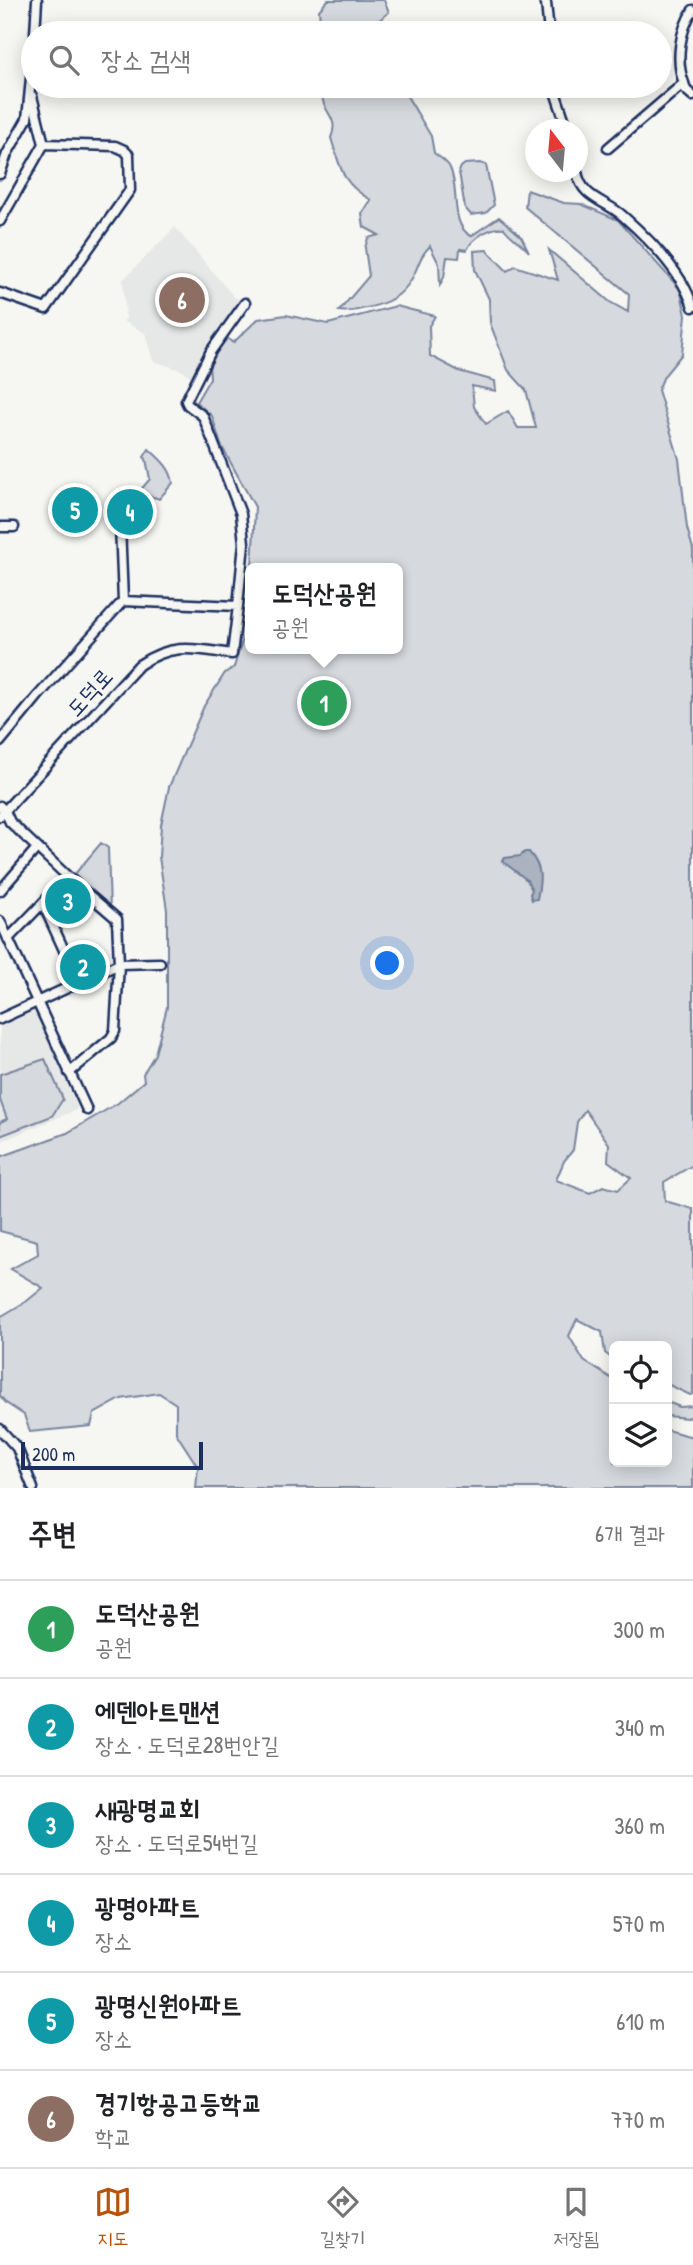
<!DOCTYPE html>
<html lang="ko">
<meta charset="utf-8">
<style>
body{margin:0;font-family:"Patrick Hand","Poor Story",sans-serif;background:#f6f6f6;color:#202124}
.controls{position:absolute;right:21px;bottom:21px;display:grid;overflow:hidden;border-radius:10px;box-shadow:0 4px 18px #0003}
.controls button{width:63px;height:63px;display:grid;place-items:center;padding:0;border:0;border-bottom:2px solid #e0e0e0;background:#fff;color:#202124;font:35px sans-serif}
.compass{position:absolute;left:525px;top:119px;width:63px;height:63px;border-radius:50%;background:#fff;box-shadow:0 4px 18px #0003;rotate:344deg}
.scale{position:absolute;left:21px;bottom:18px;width:182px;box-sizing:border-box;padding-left:7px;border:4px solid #1b2f5e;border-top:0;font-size:19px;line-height:24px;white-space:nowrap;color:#1b2f5e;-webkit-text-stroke:5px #f6f6f2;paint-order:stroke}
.you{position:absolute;left:388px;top:964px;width:24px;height:24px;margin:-18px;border:5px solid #fff;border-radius:50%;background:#1a73e8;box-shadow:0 0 0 10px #1a73e833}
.badge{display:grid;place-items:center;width:46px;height:46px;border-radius:50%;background:#b45309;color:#fff;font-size:23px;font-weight:700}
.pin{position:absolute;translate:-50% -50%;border:4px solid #fff;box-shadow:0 2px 7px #0006}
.popup{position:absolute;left:245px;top:563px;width:158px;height:91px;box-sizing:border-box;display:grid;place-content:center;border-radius:10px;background:#fff;filter:drop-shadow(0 2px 5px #0005);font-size:23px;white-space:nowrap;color:#757577}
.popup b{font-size:26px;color:#202124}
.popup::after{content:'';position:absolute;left:50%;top:100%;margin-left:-14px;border:14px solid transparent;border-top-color:#fff}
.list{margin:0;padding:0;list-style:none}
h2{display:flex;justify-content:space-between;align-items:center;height:91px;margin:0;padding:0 28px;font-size:30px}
h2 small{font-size:23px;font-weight:400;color:#757577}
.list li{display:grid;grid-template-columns:46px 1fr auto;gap:21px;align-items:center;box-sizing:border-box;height:98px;padding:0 28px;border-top:2px solid #e0e0e0}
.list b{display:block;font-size:26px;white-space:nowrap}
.list p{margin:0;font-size:23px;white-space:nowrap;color:#757577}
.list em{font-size:23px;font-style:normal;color:#757577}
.icon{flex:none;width:38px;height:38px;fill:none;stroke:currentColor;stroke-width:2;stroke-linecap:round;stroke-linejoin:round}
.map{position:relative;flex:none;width:693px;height:1488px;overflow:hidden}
.search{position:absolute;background:#fff;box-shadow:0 4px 18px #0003;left:21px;right:21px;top:21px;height:77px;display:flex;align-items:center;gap:18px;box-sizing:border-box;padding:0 24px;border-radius:38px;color:#757577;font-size:26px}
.sheet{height:679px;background:#fff}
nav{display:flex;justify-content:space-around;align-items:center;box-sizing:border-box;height:98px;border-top:2px solid #e0e0e0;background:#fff;font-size:19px;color:#757577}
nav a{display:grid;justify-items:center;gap:4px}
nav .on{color:#b45309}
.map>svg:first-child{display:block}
</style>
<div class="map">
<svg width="693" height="1488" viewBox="0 0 693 1488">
<rect width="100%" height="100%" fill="#f6f6f2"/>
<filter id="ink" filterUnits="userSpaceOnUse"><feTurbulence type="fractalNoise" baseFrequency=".0143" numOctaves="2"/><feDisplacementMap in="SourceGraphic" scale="14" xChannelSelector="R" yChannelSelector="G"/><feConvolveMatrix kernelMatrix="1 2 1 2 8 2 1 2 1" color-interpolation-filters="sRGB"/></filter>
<g filter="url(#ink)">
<path fill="#e6e7e7" d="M 175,227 L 234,297 L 245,303 L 193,378 L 181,370 L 153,361 L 145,333 L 123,321 L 126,319 L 123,280 Z
M 35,1011 L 77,1106 L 76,1110 L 0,1142 L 0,1025 Z"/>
<path fill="#d6d9dd" stroke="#78849e" stroke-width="2" fill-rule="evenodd" d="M 328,0 L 384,0 L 389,12 L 364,33 L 321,33 L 319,10 Z
M 320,86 L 401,86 L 431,136 L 434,153 C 439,157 448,162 450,168 C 460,189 449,224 471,236 L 499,217 L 521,236 L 529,252 C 521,242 511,238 504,228 C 491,226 472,238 467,250 L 460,249 L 459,258 L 447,257 L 444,277 L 440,285 L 439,264 L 430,246 C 422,254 420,260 416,270 C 407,292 394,301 371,307 C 360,309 350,313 339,311 L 369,276 L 365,248 L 368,238 L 379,235 L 364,227 L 362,214 L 371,200 C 341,183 341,169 331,138 C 338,121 329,117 324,104 C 322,99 322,92 320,86 Z
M 480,163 L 486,165 L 494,205 L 486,213 L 471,215 L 465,208 L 459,172 L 461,167 L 465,164 Z
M 527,190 L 564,203 L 581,204 L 618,220 L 680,289 L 686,315 L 682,354 L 664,376 L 658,390 L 679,459 L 687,528 L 693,549 L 693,1165 L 664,1182 L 665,1201 L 693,1209 L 693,1394 L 690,1395 L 667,1384 L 667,1346 L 614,1346 L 614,1360 L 605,1353 L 602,1332 L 577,1319 L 569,1336 L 584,1361 L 614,1380 L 614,1462 L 667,1462 L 667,1430 L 693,1437 L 693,1488 L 196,1488 L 198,1467 L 176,1433 L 176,1404 L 159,1393 L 121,1399 L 94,1414 L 91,1426 L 30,1432 L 24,1415 L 6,1403 L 0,1396 L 0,1317 L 27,1301 L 43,1288 L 11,1269 L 38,1254 L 37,1241 L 0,1231 L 0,1157 L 67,1133 L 118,1103 L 144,1081 L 143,1074 L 155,1054 L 167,1007 L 167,910 L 159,857 L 161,825 L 169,787 L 204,706 L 225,673 L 234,667 L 249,619 L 250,592 L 250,649 L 398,649 L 398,568 L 252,568 L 255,507 L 221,445 L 212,416 L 196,402 L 210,378 L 209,363 L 226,337 L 233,343 L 258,319 L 286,315 L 328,324 L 396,306 L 435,316 L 429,326 L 430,356 L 459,371 L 495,381 L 496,391 L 472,386 L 474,407 L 486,424 L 508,411 L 518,428 L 536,428 L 526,390 L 508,370 L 490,323 L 489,299 L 475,270 L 474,251 L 487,250 L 507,271 L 515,266 L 558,280 L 549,250 L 610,302 L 628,312 L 629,294 L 525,207 ZM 585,1110 L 609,1144 L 608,1161 L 631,1178 L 618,1190 L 603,1186 L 590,1193 L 556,1180 L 564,1161 L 573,1150 L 577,1122 Z
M 149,449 C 160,459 171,468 173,483 L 159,499 C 153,495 144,498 138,493 L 150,479 L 146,459 L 144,457 Z
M 101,843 L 108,848 L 110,911 L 74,875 Z
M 45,1059 L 63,1099 L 52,1116 L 0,1136 L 0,1122 L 7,1119 L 0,1100 L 0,1074 Z
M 667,1402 L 680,1407 L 693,1406 L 693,1416 L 687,1418 L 667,1416 Z"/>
<path fill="#abb2c0" stroke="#717e99" stroke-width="2" d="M 525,852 L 529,852 C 543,868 541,879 537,899 L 532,900 L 530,894 L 532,890 L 527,880 L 502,861 L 505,858 L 520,856 Z"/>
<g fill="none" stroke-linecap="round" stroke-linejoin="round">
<g stroke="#1b2f5e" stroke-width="13">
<path id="minor" d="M 544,0 L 546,3 L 549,33
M 35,33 L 37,0
M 684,83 C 675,60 680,30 693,10
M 553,86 L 568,130
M 32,96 L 44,144
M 608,148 L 684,83 L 686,90 L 693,96
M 577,172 C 582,199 605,200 623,216 C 649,239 683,273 693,307
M 0,174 L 7,154 L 27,119 L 33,58
M 0,221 L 44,144
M 0,293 L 46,309 L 130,190 L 129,155 L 124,150 L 115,146 L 44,144
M 119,499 L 123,601
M 0,527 L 14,527
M 238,606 L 244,543 L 241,514 L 203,416 L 188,405 L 186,401 L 211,351 L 245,303
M 0,742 L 38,696 L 123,601 L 238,606 L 232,654 C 195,649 173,642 139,665 L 0,816
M 0,806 L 5,811 L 10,822 L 68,877 L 117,919 L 119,964 L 115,1031 L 111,1038 L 69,1073
M 0,891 L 37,848
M 43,904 L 79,983
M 0,921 L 87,1110
M 8,939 L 68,877
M 0,1019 L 119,964 L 160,963
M 0,1429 L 17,1448 L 33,1488"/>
</g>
<use href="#minor" stroke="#f6f6f2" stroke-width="8"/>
</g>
</g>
<g text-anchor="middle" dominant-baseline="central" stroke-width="6" stroke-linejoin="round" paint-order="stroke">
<g font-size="23" fill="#1b2f5e" stroke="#f6f6f2">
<text transform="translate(89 692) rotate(-48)">도덕로</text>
</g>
</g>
</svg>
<div class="controls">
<button><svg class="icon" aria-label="locate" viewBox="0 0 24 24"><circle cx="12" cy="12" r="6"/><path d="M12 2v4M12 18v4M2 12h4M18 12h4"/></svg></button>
<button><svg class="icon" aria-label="layers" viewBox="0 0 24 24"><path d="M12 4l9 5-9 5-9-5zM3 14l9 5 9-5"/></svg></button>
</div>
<svg class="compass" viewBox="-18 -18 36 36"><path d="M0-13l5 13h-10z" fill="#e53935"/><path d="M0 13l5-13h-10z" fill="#757577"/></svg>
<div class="scale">200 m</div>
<div class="you"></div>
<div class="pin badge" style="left:324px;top:703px;background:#2e9e5b">1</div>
<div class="popup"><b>도덕산공원</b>공원</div>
<div class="pin badge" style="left:83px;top:967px;background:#0f9aa8">2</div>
<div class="pin badge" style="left:68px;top:901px;background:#0f9aa8">3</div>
<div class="pin badge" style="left:130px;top:512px;background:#0f9aa8">4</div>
<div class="pin badge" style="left:75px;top:510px;background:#0f9aa8">5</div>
<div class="pin badge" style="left:182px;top:300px;background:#8d6e63">6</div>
<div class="search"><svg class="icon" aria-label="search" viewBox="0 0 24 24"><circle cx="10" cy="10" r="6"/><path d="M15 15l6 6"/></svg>장소 검색</div>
</div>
<section class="sheet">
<h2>주변<small>6개 결과</small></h2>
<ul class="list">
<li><span class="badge" style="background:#2e9e5b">1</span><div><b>도덕산공원</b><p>공원</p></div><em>300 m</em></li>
<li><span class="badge" style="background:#0f9aa8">2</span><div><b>에덴아트맨션</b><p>장소 · 도덕로28번안길</p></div><em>340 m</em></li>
<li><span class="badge" style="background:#0f9aa8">3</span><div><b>새광명교회</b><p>장소 · 도덕로54번길</p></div><em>360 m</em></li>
<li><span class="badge" style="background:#0f9aa8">4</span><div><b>광명아파트</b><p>장소</p></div><em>570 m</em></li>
<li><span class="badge" style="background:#0f9aa8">5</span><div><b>광명신원아파트</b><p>장소</p></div><em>610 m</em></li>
<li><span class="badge" style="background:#8d6e63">6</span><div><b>경기항공고등학교</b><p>학교</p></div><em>770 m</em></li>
</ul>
</section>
<nav>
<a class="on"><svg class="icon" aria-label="map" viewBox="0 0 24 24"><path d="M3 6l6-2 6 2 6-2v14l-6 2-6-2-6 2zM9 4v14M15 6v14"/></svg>지도</a>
<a><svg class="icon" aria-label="directions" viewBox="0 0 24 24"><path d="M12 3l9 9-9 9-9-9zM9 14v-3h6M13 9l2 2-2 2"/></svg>길찾기</a>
<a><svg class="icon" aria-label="saved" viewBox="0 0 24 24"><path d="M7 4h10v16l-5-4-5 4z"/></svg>저장됨</a>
</nav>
